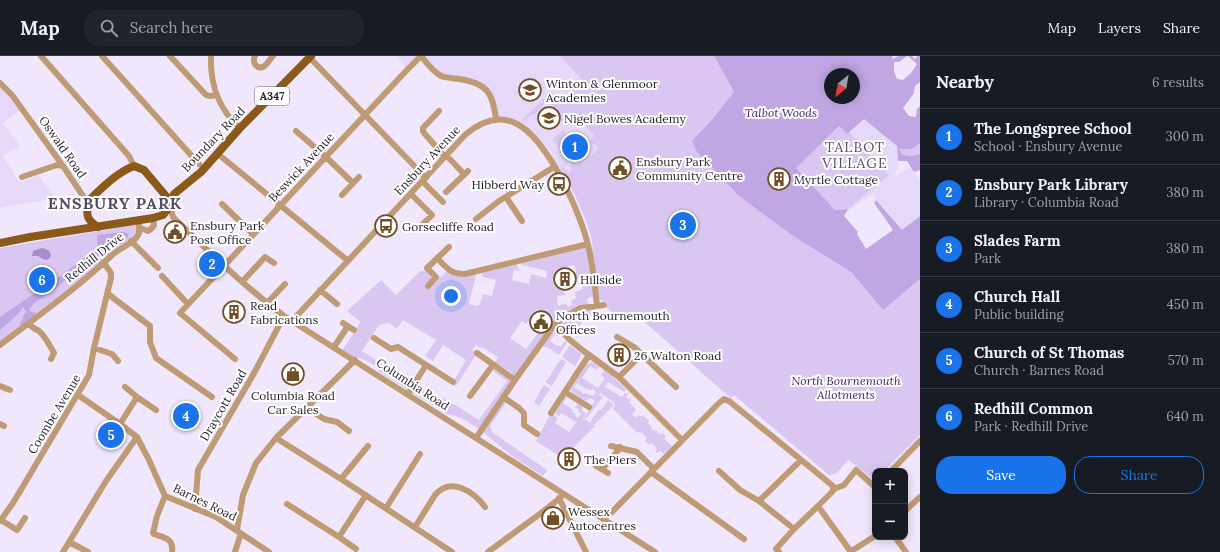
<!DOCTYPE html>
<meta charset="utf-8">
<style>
body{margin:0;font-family:Lora,serif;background:#20242c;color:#f1f3f6}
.controls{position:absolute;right:12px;bottom:12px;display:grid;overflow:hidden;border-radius:8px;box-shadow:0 2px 10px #0003}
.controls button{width:36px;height:36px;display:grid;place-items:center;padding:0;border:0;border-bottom:1px solid #363941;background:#171b24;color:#f1f3f6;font:20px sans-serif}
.compass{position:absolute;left:824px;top:12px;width:36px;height:36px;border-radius:50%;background:#171b24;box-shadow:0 2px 10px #0003;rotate:211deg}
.you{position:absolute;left:451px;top:240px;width:14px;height:14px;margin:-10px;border:3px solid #fff;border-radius:50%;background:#1a73e8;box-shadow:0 0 0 6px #1a73e833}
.badge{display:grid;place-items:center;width:26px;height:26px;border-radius:50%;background:#1a73e8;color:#fff;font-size:13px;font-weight:700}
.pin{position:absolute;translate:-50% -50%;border:2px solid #fff;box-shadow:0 1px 4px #0006}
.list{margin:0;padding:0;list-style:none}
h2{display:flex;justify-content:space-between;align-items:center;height:52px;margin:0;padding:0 16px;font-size:17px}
h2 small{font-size:13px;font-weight:400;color:#9ea1a6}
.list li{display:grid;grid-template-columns:26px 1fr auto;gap:12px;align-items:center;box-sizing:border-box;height:56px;padding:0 16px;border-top:1px solid #363941}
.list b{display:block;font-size:15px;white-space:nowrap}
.list p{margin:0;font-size:13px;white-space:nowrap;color:#9ea1a6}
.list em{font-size:13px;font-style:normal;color:#9ea1a6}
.actions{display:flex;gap:8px;padding:12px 16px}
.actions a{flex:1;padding:9px 0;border:1px solid #1a73e8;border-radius:16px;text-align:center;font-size:14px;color:#1a73e8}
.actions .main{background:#1a73e8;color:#fff}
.icon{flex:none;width:22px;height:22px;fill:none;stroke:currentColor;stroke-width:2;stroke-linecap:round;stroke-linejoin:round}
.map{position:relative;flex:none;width:920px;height:496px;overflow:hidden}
header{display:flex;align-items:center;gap:24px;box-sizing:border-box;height:56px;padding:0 20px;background:#171b24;border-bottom:1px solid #363941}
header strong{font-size:19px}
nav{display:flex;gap:22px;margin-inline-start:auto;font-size:14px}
.search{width:280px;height:36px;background:#20242c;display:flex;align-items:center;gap:10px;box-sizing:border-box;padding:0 14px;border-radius:16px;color:#9ea1a6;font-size:15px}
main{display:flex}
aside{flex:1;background:#171b24}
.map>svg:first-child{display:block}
</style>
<header>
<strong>Map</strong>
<div class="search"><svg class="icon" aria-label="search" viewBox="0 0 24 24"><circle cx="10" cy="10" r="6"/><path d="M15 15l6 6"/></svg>Search here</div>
<nav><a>Map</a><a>Layers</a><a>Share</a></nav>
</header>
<main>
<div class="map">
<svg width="920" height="496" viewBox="0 0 920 496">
<rect width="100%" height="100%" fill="#f0e7fc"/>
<path fill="#e6d8f9" d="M 396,0 L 608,0 L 562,45 L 605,89 L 567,124 L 557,111 L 551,96 L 531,74 L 517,65 L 501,61 L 496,61 L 485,33 L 442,20 L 421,0 L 407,12 Z
M 0,27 L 22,53 L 3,67 L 20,90 L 3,100 L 19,126 L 39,120 L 56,142 L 0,152 Z
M 864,63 L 897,90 L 898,110 L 897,114 L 895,117 L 896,120 L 910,111 L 920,125 L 920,160 L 902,174 L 872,139 L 848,155 L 843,157 L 847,78 Z"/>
<path fill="#d9c7f1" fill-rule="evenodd" d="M 560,0 L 714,0 L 734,36 L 710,66 L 692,85 L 793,180 L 851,216 L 883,254 L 920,223 L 920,379 L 884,415 L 875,415 L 875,424 L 848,404 L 837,417 L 829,419 L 734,339 L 731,342 C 697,314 666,282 631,256 L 624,264 L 605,251 L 607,246 L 602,245 L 599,242 L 592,195 C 597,185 575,138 569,128 C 567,123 563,119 560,115 L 561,111 L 565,107 L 566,108 L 563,111 L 569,116 L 572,113 L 569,110 L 573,107 L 579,108 L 580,106 L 583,109 L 599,92 L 595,88 L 593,89 L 590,85 L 594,79 L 576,61 L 567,70 L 561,64 L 562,63 L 557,56 L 553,58 L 552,57 L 556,53 L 547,45 L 533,60 L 531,58 L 524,66 L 522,64 L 551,36 L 561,46 L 582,24 Z
M 839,70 L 847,78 L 849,76 L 889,119 L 848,153 L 835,154 L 795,112 Z
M 562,74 L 567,78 L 560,85 L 564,89 L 561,92 L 558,89 L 557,89 L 552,84 Z
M 920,87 L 920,98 L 913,100 L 903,99 L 899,93 L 915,92 Z
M 134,168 L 137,172 L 138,180 L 0,289 L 0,192 L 111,173 Z
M 588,188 L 596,241 L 590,241 L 587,244 L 589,251 L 597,250 L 588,262 L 585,262 L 577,274 L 574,274 L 571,277 L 563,270 L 561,264 L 503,341 L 508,344 L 490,370 L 492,376 L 547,414 L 543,420 C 533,413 522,407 512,400 C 498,389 465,357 448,359 L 380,316 L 374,309 L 367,305 L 357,301 L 355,304 L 341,296 L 361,266 L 347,255 L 381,224 L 396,239 L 420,215 L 423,215 L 427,212 L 436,221 L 441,221 L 449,213 L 451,216 L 477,215 L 469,248 L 479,250 L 483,238 L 492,240 L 496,224 L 483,221 L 481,214 L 515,205 L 519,214 L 523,216 L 514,214 L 512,224 L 529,228 L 531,218 L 546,222 L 547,215 L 522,209 L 519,204 ZM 574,209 L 576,216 L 575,217 L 576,222 L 580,221 L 583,233 L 575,236 L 576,243 L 571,244 L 572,249 L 568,251 L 566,247 L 558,250 L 557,240 L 565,239 L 563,232 L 562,233 L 560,227 L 563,226 L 561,219 L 558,220 L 557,214 ZM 536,253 L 549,262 L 526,293 L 510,282 L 522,265 L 526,268 L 530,264 L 535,267 L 538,264 L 531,259 ZM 403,264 L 436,284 L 425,300 L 433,305 L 443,289 L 466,304 L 452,328 L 456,330 L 477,297 L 472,294 L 476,289 L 481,292 L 482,291 L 498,301 L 495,306 L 512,317 L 510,320 L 496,311 L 493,315 L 507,325 L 479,364 L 444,342 L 441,345 L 362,295 L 379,269 L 389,267 L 397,273 Z
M 551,276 L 556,277 L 550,285 L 557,290 L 558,289 L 561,291 L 565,285 L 567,286 L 559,299 L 547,291 L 544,291 L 541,289 Z
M 570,289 L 581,298 L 581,300 L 575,310 L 562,301 Z
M 562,303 L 566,306 L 552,330 L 545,326 C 552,320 554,309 562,303 Z
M 592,306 L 600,311 L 597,314 L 590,310 L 582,322 L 598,332 L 605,322 L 601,319 L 606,311 L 614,317 L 612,320 L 626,333 L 624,336 L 608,326 L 605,331 L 622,341 L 625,337 L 627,338 L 629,336 L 630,336 L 626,341 L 629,344 L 634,340 L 629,346 L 636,354 L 632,358 L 636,362 L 639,359 L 643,361 L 644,360 L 649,365 L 648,367 L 652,371 L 651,373 L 652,374 L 653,373 L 655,375 L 657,374 L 657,376 L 660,378 L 662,377 L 666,380 L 664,383 L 672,390 L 664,398 L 660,395 L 657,397 L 655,395 L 657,393 L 652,387 L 649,389 L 645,385 L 647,383 L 642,376 L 641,377 L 639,376 L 637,377 L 613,353 L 615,350 L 614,346 L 600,337 L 599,339 L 603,341 L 586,363 L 584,361 L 595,345 L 590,342 L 586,345 L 571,335 L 571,333 L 587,308 ZM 577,327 L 587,334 L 588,333 L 591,335 L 593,333 L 596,336 L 593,340 L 585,337 L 584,338 L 574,331 Z
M 544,329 L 550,333 L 539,350 L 534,346 Z
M 565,341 L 567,341 L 563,347 L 573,354 L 572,356 L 576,358 L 575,360 L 578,362 L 581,358 L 578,355 L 579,354 L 575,351 L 578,347 L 583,350 L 582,355 L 586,357 L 583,362 L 595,370 L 568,397 L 564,403 L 536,385 L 551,357 L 558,362 L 555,367 L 569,376 L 576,366 L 561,357 L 559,360 L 555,357 Z
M 608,344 L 613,348 L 613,350 L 594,369 L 590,366 L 599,353 L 601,354 Z"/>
<path fill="#c0a6e2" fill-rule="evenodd" d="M 714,0 L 892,0 L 893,3 L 898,0 L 907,0 L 899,6 L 894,6 L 894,15 L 897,23 L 903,24 L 911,17 L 917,8 L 908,0 L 912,0 L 915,3 L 917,0 L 920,0 L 920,26 L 915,30 L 914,37 L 903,52 L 909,60 L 916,61 L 917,53 L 920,50 L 920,87 C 912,95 910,93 899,93 L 903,99 L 913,100 L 920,98 L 920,114 L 914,116 L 907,105 L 898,105 L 897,90 L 864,63 L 847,78 L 839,70 L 796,112 L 835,154 L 848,153 L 844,160 L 858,176 L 857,178 L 866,193 L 893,174 L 874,147 L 876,144 L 902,174 L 920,160 L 920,223 L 883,254 L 851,216 L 793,180 L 739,140 L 697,96 L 692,85 L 710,66 L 734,36 ZM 830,18 L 854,18 L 854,42 L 830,42 Z
M 123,176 L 127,177 L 129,180 L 94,210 L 80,215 L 74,220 L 65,224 L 53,235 L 34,247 L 29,254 L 31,256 L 37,257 L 22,270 L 20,268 L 26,255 L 23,251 L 19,257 L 0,274 L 0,261 L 60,220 L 98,192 L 97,179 Z"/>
<path fill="#a88ec8" d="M 42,192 L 46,193 L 50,196 L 51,200 L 49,203 L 45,204 L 38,200 L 32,200 L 33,195 Z"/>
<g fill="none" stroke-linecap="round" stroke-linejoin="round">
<path stroke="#bf9b75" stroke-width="6" d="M 41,0 L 129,100 L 134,110
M 102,0 L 199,108
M 170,0 L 206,39 L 210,40 L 217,39
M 211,0 C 210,28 219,54 240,72
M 255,0 C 252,6 256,13 263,11 C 267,9 270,3 273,0
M 421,0 C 427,7 433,16 441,20 C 446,22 454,22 459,23 C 487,27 493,37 496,63
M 309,1 L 426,122
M 0,27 L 12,39 L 63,110 L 87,146
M 439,55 L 423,72 L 423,75 L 425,78 L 445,101
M 296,75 L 326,101 L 353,127
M 218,98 L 347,204
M 446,99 L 464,118
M 22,121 L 57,109 L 63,110
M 422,125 L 443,146
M 446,136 L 468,115
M 411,138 L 432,159 L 418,173
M 342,139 L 359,121
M 506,141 L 522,165
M 222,148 L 253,178
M 170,150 L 173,161 C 208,195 244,230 284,260 L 655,496
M 476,163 L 499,145 L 554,111
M 140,172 L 148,175 L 152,172 L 154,169 L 153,162
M 131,185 L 158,212
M 437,202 C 447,212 450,218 465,218 L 588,188
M 162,220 L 188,248
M 242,226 L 265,201 L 274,207
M 428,230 L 436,221 L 427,212 L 449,191
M 320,234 L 337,248
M 108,238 L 150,270 L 150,286 L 156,302 L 212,341
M 267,247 L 285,228
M 292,265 L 465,79 C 506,44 533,74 555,111 C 569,136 581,161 588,189 C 593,209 595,229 597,250
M 343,267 L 354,274
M 28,268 C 32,271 35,273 39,275 C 45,280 50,290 54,297 L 51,303
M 555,268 L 570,284 L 581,293 L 619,321 L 682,384
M 617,281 L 634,291 L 676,331
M 374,282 L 391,293 L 398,291 L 453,326
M 0,289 C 38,260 77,232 112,199 C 119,193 131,188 137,181 C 141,176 139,170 138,164
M 334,291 L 348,270
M 94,292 L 112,298 L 118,305
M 477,297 L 515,324
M 235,303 L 180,257 L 406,15 L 421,0
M 619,321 L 642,298
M 0,330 L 10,334
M 125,331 L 137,341
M 565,336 L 589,351
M 408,338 L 426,309
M 78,339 L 120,368 L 137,381 L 149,404 L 165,440 L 216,461 L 269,496
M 470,340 L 493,309
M 503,341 L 519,352 L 523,356 L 524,358 L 524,369 L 537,378
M 307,352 L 324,363 L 337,366 L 349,375
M 551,357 L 589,299
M 0,368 L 4,370
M 120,368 L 137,341 L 156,354
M 276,382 L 341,423 L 452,496
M 476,382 L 515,324 L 555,268 L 570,258 L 581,252 L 604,249
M 611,390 L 637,396 L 654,413
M 596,410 L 608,417
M 602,413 L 616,397 L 620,391
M 719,415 L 740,434 L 759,445
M 891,415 L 920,385
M 651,416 L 744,483
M 341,423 L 368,390
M 834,433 L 844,429 L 856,414 L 875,431
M 165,440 L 157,460 L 153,477 L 154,478 C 164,482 174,482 172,496
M 559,442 L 586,496
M 287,448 L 339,481 L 366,439
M 386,452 L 420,398
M 195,453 L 198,414 L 253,319 L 284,260
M 905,455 L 920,441
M 1,464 L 17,474 L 25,462
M 604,464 L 719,347 L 724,343 L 729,345 L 833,430 L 833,435 L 818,450
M 0,465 L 13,447 L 89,319 L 94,292 L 111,222 L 111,217 L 104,207
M 415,471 L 435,439 C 451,420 474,436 485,451
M 794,473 L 759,445 L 801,404
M 237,474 L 243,439 L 256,407 L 276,382 L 355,304
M 339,481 L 356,493
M 895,481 L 906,496
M 69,486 L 88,496
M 63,496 L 106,425 L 137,381
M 235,496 L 241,477
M 488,496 L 537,460 L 559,443 L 563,438
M 779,496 L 776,493 L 794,473 L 818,450 L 851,496
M 850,496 L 875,480"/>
<path stroke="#8c5a18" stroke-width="8" d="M 98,171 C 86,163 87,160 87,146 C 100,134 117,116 134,110 L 144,114 L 171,146
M 0,187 L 30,181 L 153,162 L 163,159 L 170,150 L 174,138 L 201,116 L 240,72 L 311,0"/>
</g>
<defs>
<g id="school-ring" transform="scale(1.15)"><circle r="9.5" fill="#fff" stroke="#704e26" stroke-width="1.5"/><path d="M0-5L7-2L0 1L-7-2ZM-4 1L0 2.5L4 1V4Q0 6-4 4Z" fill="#704e26"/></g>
<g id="civic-ring" transform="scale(1.15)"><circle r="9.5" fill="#fff" stroke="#704e26" stroke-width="1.5"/><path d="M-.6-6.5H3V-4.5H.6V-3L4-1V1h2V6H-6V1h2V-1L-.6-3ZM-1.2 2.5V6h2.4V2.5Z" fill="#704e26"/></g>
<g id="building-ring" transform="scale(1.15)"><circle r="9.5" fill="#fff" stroke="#704e26" stroke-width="1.5"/><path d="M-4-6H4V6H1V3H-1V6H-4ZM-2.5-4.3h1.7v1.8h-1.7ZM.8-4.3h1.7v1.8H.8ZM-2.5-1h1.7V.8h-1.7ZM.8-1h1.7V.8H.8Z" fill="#704e26"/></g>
<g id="bus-ring" transform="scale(1.15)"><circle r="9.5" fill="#fff" stroke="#704e26" stroke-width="1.5"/><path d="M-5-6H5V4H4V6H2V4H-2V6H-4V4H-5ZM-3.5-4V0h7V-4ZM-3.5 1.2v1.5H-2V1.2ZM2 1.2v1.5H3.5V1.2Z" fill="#704e26"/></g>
<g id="shop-ring" transform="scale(1.15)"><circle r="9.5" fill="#fff" stroke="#704e26" stroke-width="1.5"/><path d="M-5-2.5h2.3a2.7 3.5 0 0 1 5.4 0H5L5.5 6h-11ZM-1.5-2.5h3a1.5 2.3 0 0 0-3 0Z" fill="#704e26"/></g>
</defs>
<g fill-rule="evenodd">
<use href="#school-ring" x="530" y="34"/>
<use href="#school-ring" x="549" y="62"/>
<use href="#civic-ring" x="620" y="112"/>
<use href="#building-ring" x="779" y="123"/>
<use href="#bus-ring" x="559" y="128"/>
<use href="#bus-ring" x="386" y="170"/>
<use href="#civic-ring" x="175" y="176"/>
<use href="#building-ring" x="565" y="223"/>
<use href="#building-ring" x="234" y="256"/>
<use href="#civic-ring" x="541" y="266"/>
<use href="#building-ring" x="619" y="299"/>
<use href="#shop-ring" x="293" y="318"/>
<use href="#building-ring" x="569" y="403"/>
<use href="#shop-ring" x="553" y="462"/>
</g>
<g text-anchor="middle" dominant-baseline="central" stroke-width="4" stroke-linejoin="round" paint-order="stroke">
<rect fill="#fff" stroke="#656269" stroke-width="1" x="255" y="31" width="34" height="18" rx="3"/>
<g font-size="11" font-weight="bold" fill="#231f29">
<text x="272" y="40">A347</text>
</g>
<g font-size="12" fill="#231f29" stroke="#fff" text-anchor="start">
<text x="546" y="27">Winton &amp; Glenmoor<tspan x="546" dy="14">Academies</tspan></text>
<text x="564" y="62">Nigel Bowes Academy</text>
<text x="636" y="105">Ensbury Park<tspan x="636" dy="14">Community Centre</tspan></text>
<text x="794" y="123">Myrtle Cottage</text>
<text x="544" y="128" text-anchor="end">Hibberd Way</text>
<text x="190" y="169">Ensbury Park<tspan x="190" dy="14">Post Office</tspan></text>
<text x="402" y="170">Gorsecliffe Road</text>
<text x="580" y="223">Hillside</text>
<text x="250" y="249">Read<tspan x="250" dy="14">Fabrications</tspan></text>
<text x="556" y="259">North Bournemouth<tspan x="556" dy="14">Offices</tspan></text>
<text x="634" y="299">26 Walton Road</text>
<text x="293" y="339" text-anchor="middle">Columbia Road<tspan x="293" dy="14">Car Sales</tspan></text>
<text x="584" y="403">The Piers</text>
<text x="568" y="455">Wessex<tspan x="568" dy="14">Autocentres</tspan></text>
</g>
<g font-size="12" font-style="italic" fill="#421e64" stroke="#fff">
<text x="781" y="56">Talbot Woods</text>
<text x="846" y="324">North Bournemouth<tspan x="846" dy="14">Allotments</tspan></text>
</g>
<g font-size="12" fill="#231f29" stroke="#fff">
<text transform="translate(213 83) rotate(-46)">Boundary Road</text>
<text transform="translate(63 91) rotate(55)">Oswald Road</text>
<text transform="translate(427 104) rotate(-47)">Ensbury Avenue</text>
<text transform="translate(301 111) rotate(-47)">Beswick Avenue</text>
<text transform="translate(94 201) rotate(-39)">Redhill Drive</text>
<text transform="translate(413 328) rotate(33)">Columbia Road</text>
<text transform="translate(223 349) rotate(-60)">Draycott Road</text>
<text transform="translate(54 358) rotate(-59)">Coombe Avenue</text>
<text transform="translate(205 446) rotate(26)">Barnes Road</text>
</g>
<g font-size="14" letter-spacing="1" fill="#564d63" stroke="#fff">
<text x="855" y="91">TALBOT<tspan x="855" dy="16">VILLAGE</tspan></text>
</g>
<g font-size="16" font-weight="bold" letter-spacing="1" fill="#564d63" stroke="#fff">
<text x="115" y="147">ENSBURY PARK</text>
</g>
</g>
</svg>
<div class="controls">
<button>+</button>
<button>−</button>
</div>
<svg class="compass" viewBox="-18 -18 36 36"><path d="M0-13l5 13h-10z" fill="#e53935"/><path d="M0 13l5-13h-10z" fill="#9ea1a6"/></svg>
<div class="you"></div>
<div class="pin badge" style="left:575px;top:91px">1</div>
<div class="pin badge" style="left:212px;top:208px">2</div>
<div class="pin badge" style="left:683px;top:169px">3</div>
<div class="pin badge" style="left:186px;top:360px">4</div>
<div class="pin badge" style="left:111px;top:379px">5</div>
<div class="pin badge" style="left:42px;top:224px">6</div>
</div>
<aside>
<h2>Nearby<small>6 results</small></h2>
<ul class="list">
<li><span class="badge">1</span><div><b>The Longspree School</b><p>School · Ensbury Avenue</p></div><em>300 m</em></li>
<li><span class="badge">2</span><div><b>Ensbury Park Library</b><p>Library · Columbia Road</p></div><em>380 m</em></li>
<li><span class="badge">3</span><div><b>Slades Farm</b><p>Park</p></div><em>380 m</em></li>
<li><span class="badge">4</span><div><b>Church Hall</b><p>Public building</p></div><em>450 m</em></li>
<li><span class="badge">5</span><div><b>Church of St Thomas</b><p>Church · Barnes Road</p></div><em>570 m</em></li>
<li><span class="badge">6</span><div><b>Redhill Common</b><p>Park · Redhill Drive</p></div><em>640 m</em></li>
</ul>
<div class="actions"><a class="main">Save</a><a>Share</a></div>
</aside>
</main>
